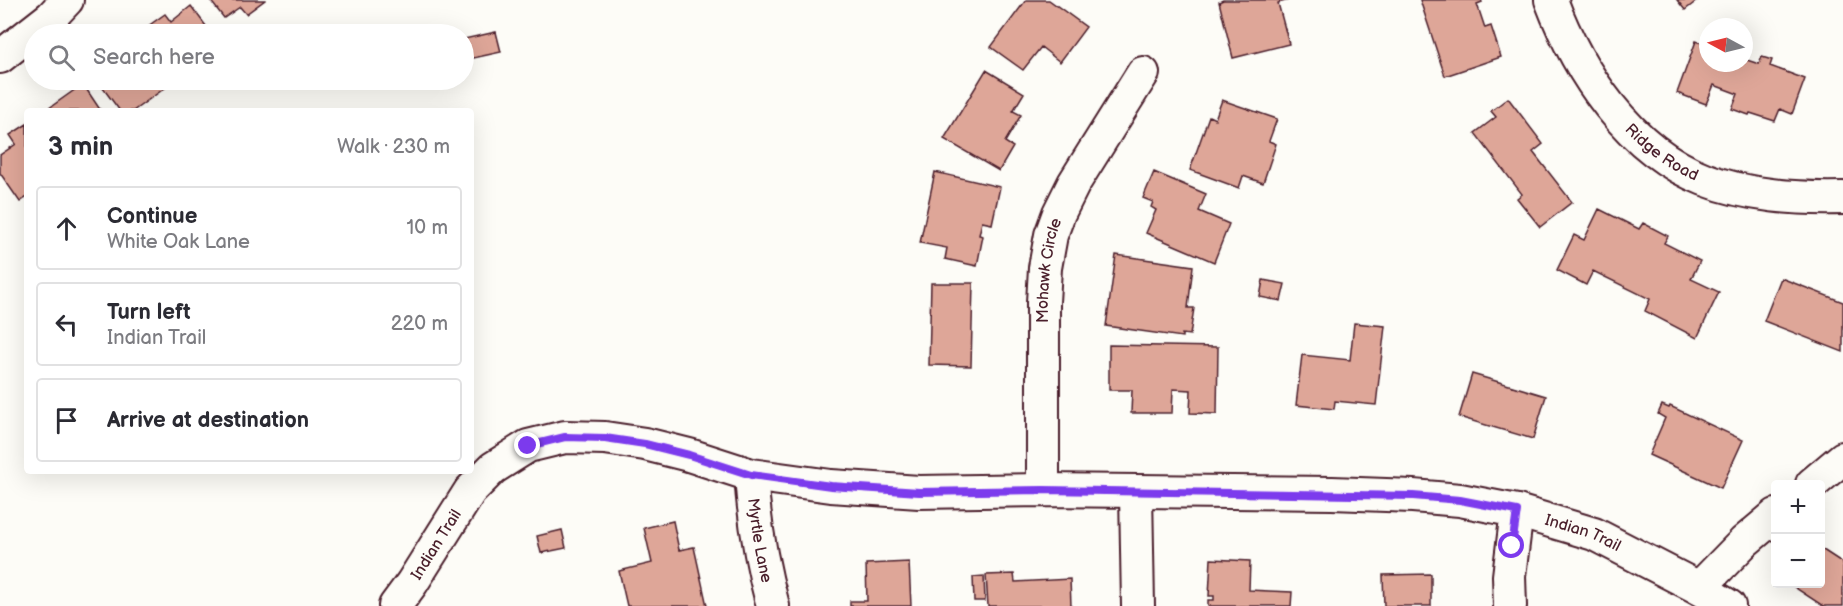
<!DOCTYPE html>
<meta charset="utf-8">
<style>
body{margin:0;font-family:"Balsamiq Sans",sans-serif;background:#f2f2f3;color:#2b2b33}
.controls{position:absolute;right:18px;bottom:18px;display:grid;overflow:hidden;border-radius:6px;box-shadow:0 6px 24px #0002}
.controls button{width:54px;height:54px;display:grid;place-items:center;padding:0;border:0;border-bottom:2px solid #e1e1e2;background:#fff;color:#2b2b33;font:30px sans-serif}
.compass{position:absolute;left:1699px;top:18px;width:54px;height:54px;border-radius:50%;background:#fff;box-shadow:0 6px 24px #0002;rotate:277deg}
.stop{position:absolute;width:18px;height:18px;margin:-14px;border:4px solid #7c3aed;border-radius:50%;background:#fff}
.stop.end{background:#7c3aed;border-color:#fff;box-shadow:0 2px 6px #0008}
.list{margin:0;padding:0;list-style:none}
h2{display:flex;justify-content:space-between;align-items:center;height:78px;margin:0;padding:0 24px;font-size:26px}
h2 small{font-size:20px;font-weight:400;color:#7c7c81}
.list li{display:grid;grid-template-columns:39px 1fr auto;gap:18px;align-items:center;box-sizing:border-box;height:84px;margin:0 12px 12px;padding:0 12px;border:2px solid #e1e1e2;border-radius:6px}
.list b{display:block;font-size:22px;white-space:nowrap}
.list p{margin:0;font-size:20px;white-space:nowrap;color:#7c7c81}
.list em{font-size:20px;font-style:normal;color:#7c7c81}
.icon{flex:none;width:33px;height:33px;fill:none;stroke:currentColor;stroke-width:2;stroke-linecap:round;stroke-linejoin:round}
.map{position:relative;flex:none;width:1843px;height:606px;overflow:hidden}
.search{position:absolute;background:#fff;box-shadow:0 6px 24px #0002;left:24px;top:24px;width:450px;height:66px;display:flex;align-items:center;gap:15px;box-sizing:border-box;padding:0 21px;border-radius:33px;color:#7c7c81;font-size:22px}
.panel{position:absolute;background:#fff;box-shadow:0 6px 24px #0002;left:24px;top:108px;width:450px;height:366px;border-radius:6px}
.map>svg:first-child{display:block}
</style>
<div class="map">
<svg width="1843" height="606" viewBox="0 0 1843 606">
<rect width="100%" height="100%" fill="#fdfcf7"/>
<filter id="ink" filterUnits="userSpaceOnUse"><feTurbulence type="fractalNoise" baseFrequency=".0167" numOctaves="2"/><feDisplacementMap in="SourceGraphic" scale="12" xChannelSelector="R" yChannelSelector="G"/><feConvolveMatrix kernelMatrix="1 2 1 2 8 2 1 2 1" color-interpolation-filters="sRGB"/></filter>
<g filter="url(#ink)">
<path fill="#dea698" stroke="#4a1f2b" stroke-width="1.5" d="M 210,0 L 265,0 L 246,14 L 240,7 L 224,18 Z
M 1026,0 L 1049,0 L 1086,27 L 1060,62 L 1041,47 L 1023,70 L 991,47 Z
M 1223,0 L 1289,0 L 1278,3 L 1289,44 L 1233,58 L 1219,2 Z
M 1420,0 L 1481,0 L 1482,2 L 1477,4 L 1485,28 L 1491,26 L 1501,57 L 1445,76 Z
M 1677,0 L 1698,0 L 1685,10 Z
M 191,6 L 212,34 L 137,34 L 165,14 L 171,22 Z
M 496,32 L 501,52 L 464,60 L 464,39 Z
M 1696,41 L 1708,45 L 1708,63 L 1744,63 L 1744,59 L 1759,64 L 1762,57 L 1772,60 L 1770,66 L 1805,79 L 1792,114 L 1780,109 L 1775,121 L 1750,113 L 1749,115 L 1732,109 L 1738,94 L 1714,85 L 1706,104 L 1677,93 Z
M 986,70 L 1024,93 L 1013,111 L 1021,115 L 1005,142 L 1013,147 L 999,171 L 944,139 Z
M 97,80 L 176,80 L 133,111 L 120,111 Z
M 83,84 L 101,111 L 45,111 Z
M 1508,98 L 1543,144 L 1533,152 L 1572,202 L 1540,227 L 1517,198 L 1522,194 L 1475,133 L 1496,117 L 1491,111 Z
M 1222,100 L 1277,119 L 1269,141 L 1276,144 L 1263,183 L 1243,176 L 1239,188 L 1190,170 L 1209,116 L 1215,119 Z
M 27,124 L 27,197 L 20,202 L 0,173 L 0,155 L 16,144 L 10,135 Z
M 935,172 L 1000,187 L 992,224 L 982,222 L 979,235 L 983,236 L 977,266 L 945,259 L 947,248 L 920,243 Z
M 1154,172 L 1206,194 L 1199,211 L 1229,224 L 1214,262 L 1146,233 L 1156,210 L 1151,207 L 1153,202 L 1143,198 Z
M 1599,209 L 1639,229 L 1643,223 L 1668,236 L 1664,243 L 1700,261 L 1691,279 L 1719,292 L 1697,338 L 1645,311 L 1650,299 L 1593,271 L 1586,285 L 1557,270 L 1574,235 L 1584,240 Z
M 1116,255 L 1193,266 L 1188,308 L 1194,308 L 1190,335 L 1182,334 L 1182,337 L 1106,326 Z
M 1781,278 L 1843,302 L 1843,352 L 1764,321 Z
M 1263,280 L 1285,284 L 1281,301 L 1260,297 Z
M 931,283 L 973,283 L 971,366 L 929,365 Z
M 1354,323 L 1385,326 L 1376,405 L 1335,401 L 1334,409 L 1296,405 L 1302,355 L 1350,360 Z
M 1109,345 L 1218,347 L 1217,414 L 1190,413 L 1191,390 L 1173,389 L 1172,413 L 1131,413 L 1132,390 L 1109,390 Z
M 1472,374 L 1546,396 L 1533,439 L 1459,417 Z
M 1662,405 L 1669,408 L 1670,406 L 1743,440 L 1721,488 L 1649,455 L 1665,418 L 1658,414 Z
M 673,521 L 679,550 L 694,547 L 707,606 L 627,606 L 619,571 L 652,563 L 644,528 Z
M 562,530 L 566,548 L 541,553 L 537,536 Z
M 1820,548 L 1843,563 L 1843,606 L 1823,606 L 1794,587 L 1797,584 L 1820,584 Z
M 1211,559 L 1250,561 L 1249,590 L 1292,592 L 1291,606 L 1208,606 L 1208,600 L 1214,600 L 1214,596 L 1209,596 Z
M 909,562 L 911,606 L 850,606 L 850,601 L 867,601 L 866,564 Z
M 1014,574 L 1015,582 L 1070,579 L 1071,606 L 988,606 L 986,575 Z
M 1431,574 L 1431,606 L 1384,606 L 1383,575 Z
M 984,576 L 985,601 L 974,601 L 973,577 Z"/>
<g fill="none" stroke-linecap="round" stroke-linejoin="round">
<g stroke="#4a1f2b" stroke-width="36">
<g id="street">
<path id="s1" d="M 1551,0 C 1578,72 1629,150 1704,179 C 1748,196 1796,199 1843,198"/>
<path d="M 0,57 L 51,17 L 67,0"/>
<path id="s2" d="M 751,475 C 754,520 761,562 773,606"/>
<path d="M 1812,484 L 1843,458"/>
<path id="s3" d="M 1043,490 L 1043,302 L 1045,268 L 1051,235 L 1059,213 L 1074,183 L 1143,73"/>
<path d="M 1136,492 L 1138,606"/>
<path d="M 1699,588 L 1744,542 L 1776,515"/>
<path id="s4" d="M 395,606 L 412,583 L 470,491 L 493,468 L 528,446 L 565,437 L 605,438 L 645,444 L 689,455 L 751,475 L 831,486 L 919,492 L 1043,490 L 1332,493 L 1413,496 L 1460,500 L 1517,511 L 1594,534 L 1699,588 L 1729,606"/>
<path d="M 1510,606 L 1509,576 L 1517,511"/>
</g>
</g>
<use href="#street" stroke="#fdfcf7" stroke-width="32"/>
</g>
</g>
<g fill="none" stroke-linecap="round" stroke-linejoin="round" filter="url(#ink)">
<path stroke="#7c3aed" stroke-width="8" d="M 528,446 L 565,437 L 605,438 L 645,444 L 689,455 L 751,475 L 831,486 L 919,492 L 1043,490 L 1413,496 L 1460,500 L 1517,511 L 1512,546"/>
</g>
<g text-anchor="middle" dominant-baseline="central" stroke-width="6" stroke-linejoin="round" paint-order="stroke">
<g font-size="16" fill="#4a1f2b" stroke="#fdfcf7">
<text stroke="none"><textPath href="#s1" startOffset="192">Ridge Road</textPath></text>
<text stroke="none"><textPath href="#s3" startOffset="220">Mohawk Circle</textPath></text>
<text stroke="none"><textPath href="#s4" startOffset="1278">Indian Trail</textPath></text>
<text stroke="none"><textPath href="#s2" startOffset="66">Myrtle Lane</textPath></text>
<text stroke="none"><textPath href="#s4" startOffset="74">Indian Trail</textPath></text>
</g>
</g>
</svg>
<div class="controls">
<button>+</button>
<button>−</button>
</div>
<svg class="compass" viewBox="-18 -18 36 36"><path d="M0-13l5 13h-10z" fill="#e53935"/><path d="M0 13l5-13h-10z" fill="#7c7c81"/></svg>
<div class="stop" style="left:1512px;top:546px"></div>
<div class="stop end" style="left:528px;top:446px"></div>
<div class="search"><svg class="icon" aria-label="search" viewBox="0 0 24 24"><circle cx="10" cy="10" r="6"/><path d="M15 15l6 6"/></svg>Search here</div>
<section class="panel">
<h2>3 min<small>Walk · 230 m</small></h2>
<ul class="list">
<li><svg class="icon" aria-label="ahead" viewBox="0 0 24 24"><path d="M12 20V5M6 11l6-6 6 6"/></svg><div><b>Continue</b><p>White Oak Lane</p></div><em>10 m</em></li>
<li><svg class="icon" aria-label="left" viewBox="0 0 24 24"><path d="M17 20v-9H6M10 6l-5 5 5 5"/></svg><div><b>Turn left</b><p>Indian Trail</p></div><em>220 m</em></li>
<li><svg class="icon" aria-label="arrive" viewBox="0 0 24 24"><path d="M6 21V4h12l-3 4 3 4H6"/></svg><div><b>Arrive at destination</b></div></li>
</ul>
</section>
</div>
